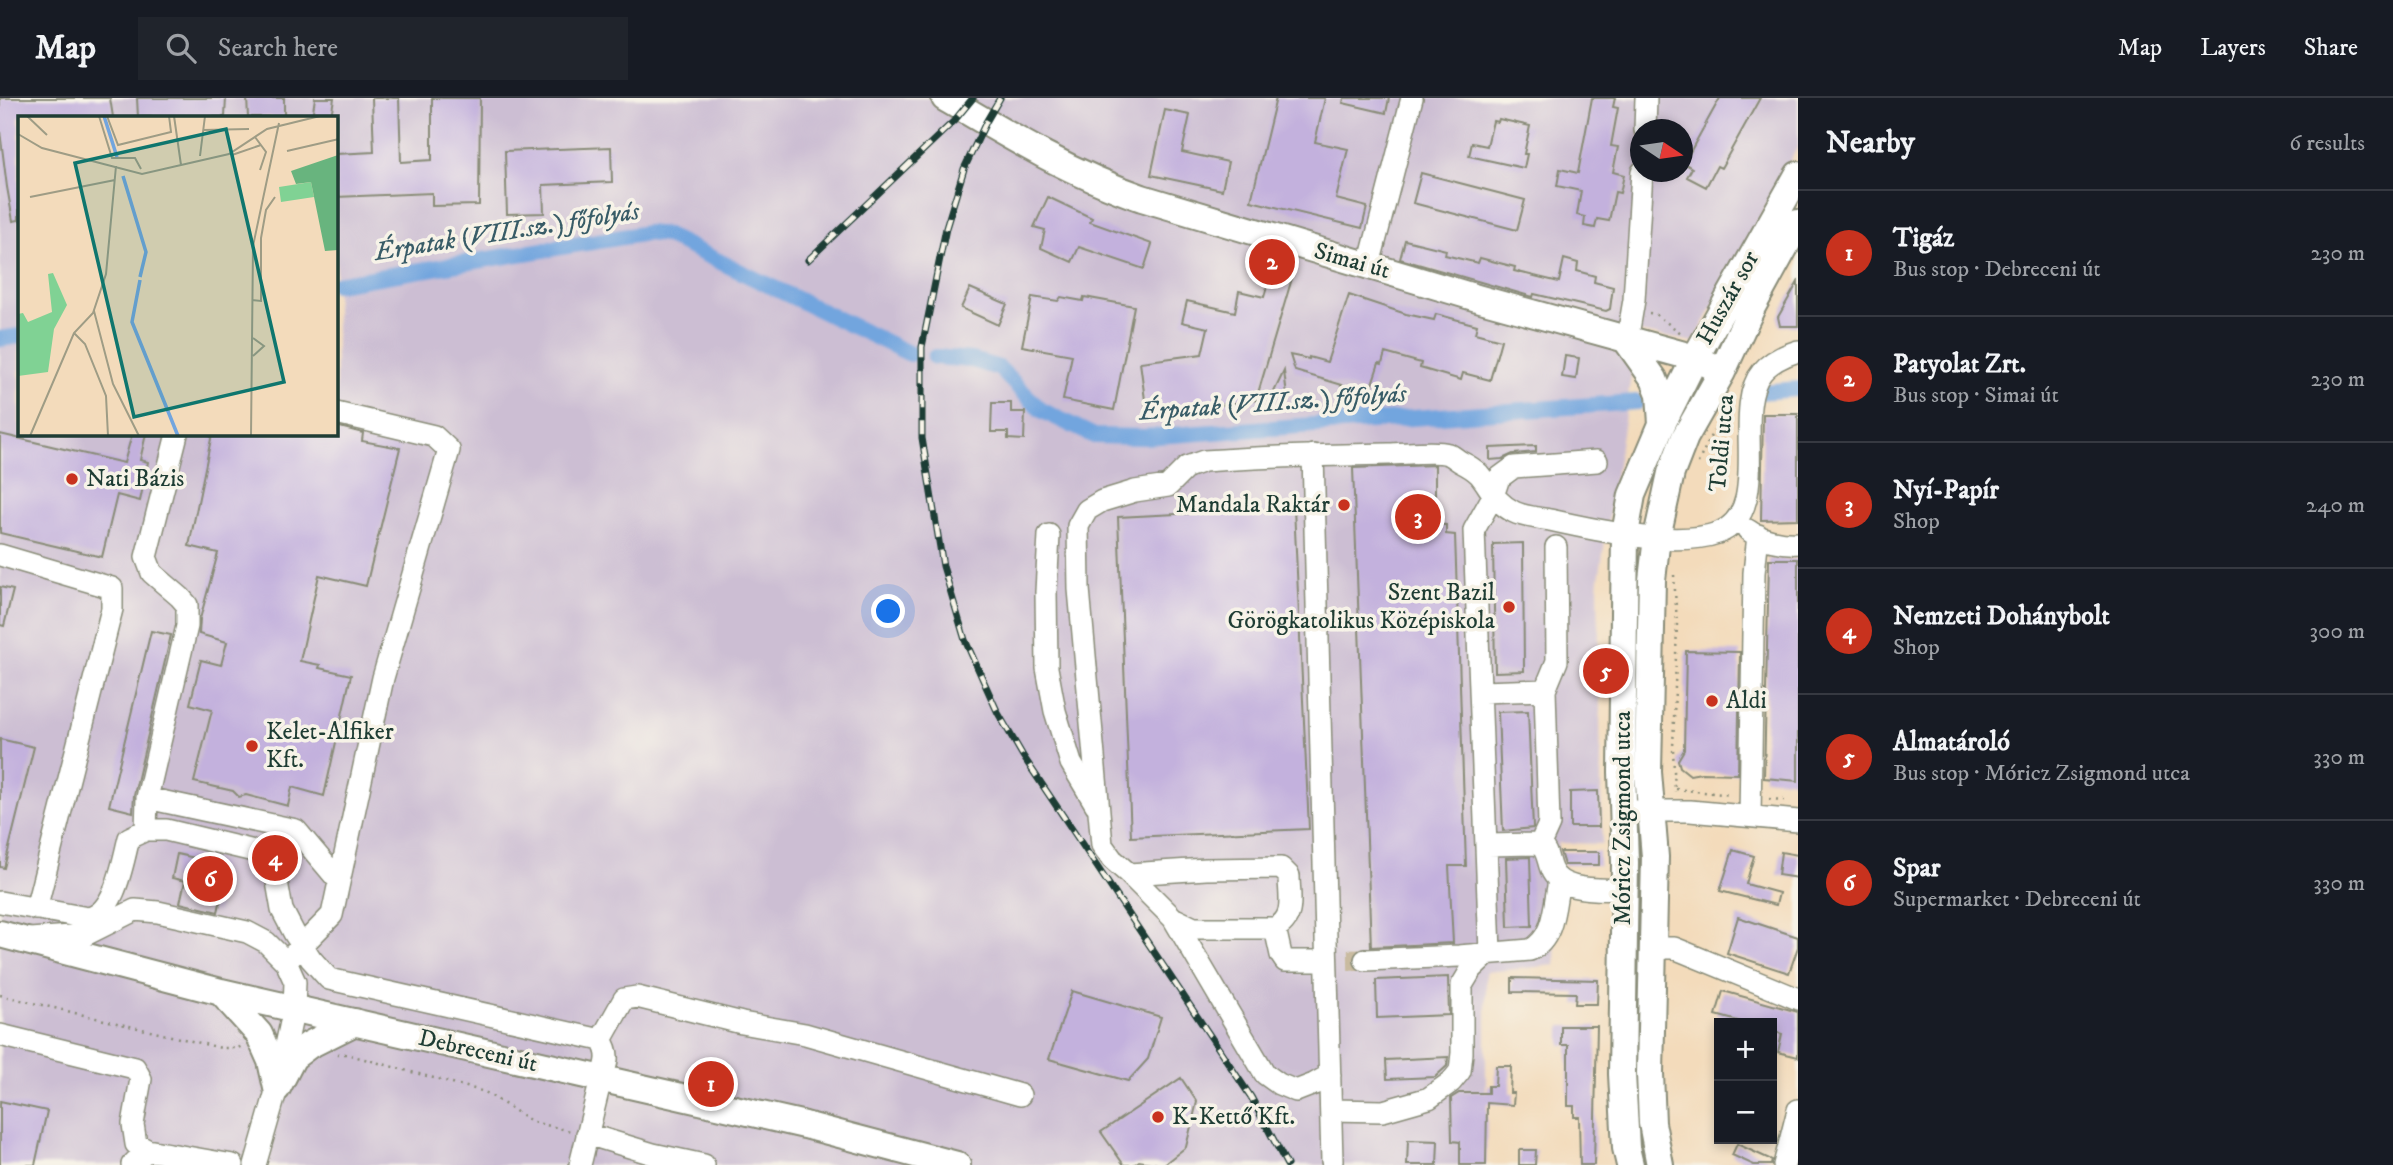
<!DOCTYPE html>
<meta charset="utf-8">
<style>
body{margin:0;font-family:"IM FELL DW Pica",serif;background:#20242c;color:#f1f3f6}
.controls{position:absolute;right:21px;bottom:21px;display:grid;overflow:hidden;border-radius:0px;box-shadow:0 4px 10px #0003}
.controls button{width:63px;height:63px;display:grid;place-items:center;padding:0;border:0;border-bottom:2px solid #363941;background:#171b24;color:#f1f3f6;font:35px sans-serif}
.compass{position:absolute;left:1630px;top:21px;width:63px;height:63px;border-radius:50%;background:#171b24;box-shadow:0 4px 10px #0003;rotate:103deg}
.you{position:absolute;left:889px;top:514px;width:24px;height:24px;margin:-18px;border:5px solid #fff;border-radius:50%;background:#1a73e8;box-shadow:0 0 0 10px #1a73e833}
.badge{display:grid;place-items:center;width:46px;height:46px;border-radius:50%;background:#c8321e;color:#fff;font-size:23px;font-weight:700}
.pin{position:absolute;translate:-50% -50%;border:4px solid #fff;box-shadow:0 2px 7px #0006}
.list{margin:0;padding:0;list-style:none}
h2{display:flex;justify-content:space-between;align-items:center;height:91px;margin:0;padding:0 28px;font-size:30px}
h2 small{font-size:23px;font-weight:400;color:#9ea1a6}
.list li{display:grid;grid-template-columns:46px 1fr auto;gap:21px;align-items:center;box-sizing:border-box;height:126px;padding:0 28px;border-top:2px solid #363941}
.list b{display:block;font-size:26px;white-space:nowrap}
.list p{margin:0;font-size:23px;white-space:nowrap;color:#9ea1a6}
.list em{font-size:23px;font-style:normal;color:#9ea1a6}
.icon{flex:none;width:38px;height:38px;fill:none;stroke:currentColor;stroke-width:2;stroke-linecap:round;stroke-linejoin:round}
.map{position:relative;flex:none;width:1798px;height:1067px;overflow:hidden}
header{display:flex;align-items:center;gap:42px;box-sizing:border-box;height:98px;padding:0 35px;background:#171b24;border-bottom:2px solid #363941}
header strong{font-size:33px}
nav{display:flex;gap:38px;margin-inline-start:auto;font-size:24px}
.search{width:490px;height:63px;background:#20242c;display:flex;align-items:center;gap:18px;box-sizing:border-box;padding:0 24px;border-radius:0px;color:#9ea1a6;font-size:26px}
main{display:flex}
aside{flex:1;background:#171b24}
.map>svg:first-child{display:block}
</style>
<header>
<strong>Map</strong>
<div class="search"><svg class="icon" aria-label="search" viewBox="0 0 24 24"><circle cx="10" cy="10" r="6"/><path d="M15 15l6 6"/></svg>Search here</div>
<nav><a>Map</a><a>Layers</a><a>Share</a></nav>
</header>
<main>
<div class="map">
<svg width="1798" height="1067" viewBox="0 0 1798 1067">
<rect width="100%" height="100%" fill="#f7f3e8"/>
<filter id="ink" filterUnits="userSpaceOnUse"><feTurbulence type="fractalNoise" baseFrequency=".0143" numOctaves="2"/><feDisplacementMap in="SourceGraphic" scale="14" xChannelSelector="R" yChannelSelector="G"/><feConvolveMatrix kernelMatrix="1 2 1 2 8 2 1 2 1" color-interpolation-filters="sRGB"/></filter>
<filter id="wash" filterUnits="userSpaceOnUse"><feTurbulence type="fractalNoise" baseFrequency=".00686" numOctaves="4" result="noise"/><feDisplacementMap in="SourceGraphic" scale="28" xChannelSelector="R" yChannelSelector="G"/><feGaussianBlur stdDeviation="1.57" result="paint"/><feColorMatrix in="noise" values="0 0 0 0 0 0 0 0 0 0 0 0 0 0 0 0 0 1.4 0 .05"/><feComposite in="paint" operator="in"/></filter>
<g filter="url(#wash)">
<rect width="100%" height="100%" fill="#f3dbbb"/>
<path fill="#ccbed3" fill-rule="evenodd" d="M 0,0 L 1798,0 L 1798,48 L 1694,244 L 1638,234 L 1598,487 L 1602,746 L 1558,745 L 1555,867 L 1486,874 L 1486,1067 L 0,1067 ZM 19,19 L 336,19 L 336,336 L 19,336 ZM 1640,32 L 1682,32 L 1682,74 L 1640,74 Z"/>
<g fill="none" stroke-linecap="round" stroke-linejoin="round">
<path stroke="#72a5de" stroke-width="16" d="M 336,186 L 647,135 L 665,137 L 910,256
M 0,241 L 19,238
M 935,259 L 972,262 L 999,270 L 1041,312 L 1094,338 L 1144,339 L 1637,304
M 1760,294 L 1798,291"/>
</g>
<g id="blocks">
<path fill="#c3b1dd" d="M 0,0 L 110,0 L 113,19 L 19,19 L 19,122 L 13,123 L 7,89 L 0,33 Z
M 137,0 L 226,0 L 225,19 L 138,19 Z
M 247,0 L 284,0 L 284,19 L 248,19 Z
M 315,0 L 334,0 L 331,19 L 312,19 Z
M 372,0 L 399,0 L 401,64 L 432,62 L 432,0 L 480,0 L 479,107 L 432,108 L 432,95 L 336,99 L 336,56 L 374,54 Z
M 1276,0 L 1325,0 L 1315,44 L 1348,51 L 1336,101 L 1367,109 L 1362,130 L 1251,103 Z
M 1344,0 L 1389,0 L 1386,15 L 1343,5 Z
M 1592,0 L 1615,0 L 1613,9 L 1618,10 L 1611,48 L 1618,49 L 1613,74 L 1624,77 L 1620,95 L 1615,94 L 1609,123 L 1597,121 L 1595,130 L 1584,128 L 1585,119 L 1577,117 L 1581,93 L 1557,88 L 1560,71 L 1578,75 Z
M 1720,0 L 1760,0 L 1721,70 L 1717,68 L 1706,89 L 1687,79 L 1692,70 L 1684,65 Z
M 1165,12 L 1190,17 L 1182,54 L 1228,64 L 1222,92 L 1151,77 Z
M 1499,21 L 1530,28 L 1524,56 L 1527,56 L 1524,70 L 1469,58 L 1472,45 L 1487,48 L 1493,23 L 1498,24 Z
M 611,49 L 612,84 L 543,87 L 544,115 L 507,116 L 505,53 Z
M 1421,75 L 1525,102 L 1517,132 L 1413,105 Z
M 1048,99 L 1092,120 L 1090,124 L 1152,146 L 1144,171 L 1079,149 L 1072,164 L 1041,150 L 1045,132 L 1034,129 Z
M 1405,142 L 1446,152 L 1445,157 L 1478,165 L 1480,160 L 1515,169 L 1514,173 L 1559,184 L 1564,161 L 1578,165 L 1577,173 L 1595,178 L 1594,184 L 1613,189 L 1610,211 L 1606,213 L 1534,196 L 1533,199 L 1400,161 Z
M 1272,171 L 1293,177 L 1256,302 L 1147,317 L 1140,264 L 1202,256 L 1208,230 L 1182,224 L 1187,203 L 1235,214 L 1239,193 L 1264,199 Z
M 1798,184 L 1798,228 L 1780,228 L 1778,219 Z
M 970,190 L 1007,206 L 998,227 L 961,210 Z
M 1349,197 L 1406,216 L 1434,222 L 1436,216 L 1477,227 L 1475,235 L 1501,242 L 1490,282 L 1463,275 L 1461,282 L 1420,270 L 1421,265 L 1385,255 L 1382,266 L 1379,265 L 1369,295 L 1295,273 L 1290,257 L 1309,261 L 1309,259 L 1327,264 Z
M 1032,199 L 1058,203 L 1061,199 L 1083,203 L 1084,199 L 1134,208 L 1114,312 L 1063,302 L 1072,257 L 1022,248 Z
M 1565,258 L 1579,260 L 1576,281 L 1562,279 Z
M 1284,273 L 1287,298 L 1271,300 Z
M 992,305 L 1011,305 L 1011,314 L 1025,314 L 1024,342 L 1008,341 L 1008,334 L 991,334 Z
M 1763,316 L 1798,316 L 1798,421 L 1761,422 Z
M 336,328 L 363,335 L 362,343 L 400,350 L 366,488 L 319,477 L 300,563 L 320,567 L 319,570 L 351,577 L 324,698 L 292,689 L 288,708 L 246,697 L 239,699 L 233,693 L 194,684 L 212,612 L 190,606 L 201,562 L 221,567 L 227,544 L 199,536 L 200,521 L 218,455 L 189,448 L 212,336 L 336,336 Z
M 0,336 L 124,365 L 132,336 L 146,336 L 140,362 L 148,364 L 140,403 L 117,397 L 102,459 L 0,435 Z
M 1536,348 L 1536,354 L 1513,356 L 1502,361 L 1490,362 L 1490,350 Z
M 1435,367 L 1435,426 L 1446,427 L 1446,436 L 1455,437 L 1466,768 L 1449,768 L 1453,845 L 1371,849 L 1353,370 Z
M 1294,410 L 1309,731 L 1131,739 L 1118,419 Z
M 1523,445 L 1524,573 L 1495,574 L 1493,446 Z
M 1769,461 L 1798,461 L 1798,683 L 1764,680 Z
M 0,489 L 13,492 L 4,528 L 0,527 Z
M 151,533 L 171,537 L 134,697 L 133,714 L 109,708 Z
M 1686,553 L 1740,554 L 1738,676 L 1701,675 L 1690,677 L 1680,669 L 1678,662 L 1684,652 Z
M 1528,613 L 1533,730 L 1503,733 L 1498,614 Z
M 0,641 L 34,649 L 4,770 L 0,769 Z
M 1598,693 L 1599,729 L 1570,729 L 1570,694 Z
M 1733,752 L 1754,758 L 1746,786 L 1779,795 L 1776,807 L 1720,793 Z
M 1560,754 L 1599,754 L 1599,767 L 1564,767 Z
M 1781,754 L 1798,757 L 1798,780 L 1778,777 Z
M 177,756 L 222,766 L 217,791 L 223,792 L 218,814 L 180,805 L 185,783 L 172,780 Z
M 1530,759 L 1532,828 L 1508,829 L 1506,760 Z
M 1738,819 L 1798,839 L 1798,849 L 1789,875 L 1727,855 Z
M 1448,879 L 1449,917 L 1377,920 L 1376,882 Z
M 1512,880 L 1598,882 L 1597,906 L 1575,906 L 1576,895 L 1512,894 Z
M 1072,893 L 1161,919 L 1148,961 L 1128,983 L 1049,961 Z
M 1723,893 L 1798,914 L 1798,959 L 1778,954 L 1782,936 L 1772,933 L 1772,925 L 1745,925 L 1716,917 Z
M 1561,928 L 1597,928 L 1594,1067 L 1580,1067 L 1579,1019 L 1574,1019 L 1574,1008 L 1568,1008 L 1568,947 L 1561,947 Z
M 1448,959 L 1447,968 L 1435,979 L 1387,981 L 1386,962 Z
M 1496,968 L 1511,968 L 1510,995 L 1514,995 L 1513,1007 L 1487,1005 L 1486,1067 L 1460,1067 L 1460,1044 L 1452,1043 L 1451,1000 L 1459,995 L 1488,995 L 1488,988 L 1495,988 Z
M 1181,980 L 1197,1004 L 1186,1049 L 1163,1067 L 1139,1063 L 1134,1067 L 1124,1067 L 1101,1034 Z
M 0,1003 L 47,1013 L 35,1067 L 0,1067 Z
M 1408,1042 L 1438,1043 L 1437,1067 L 1407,1067 Z
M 1737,1046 L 1772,1062 L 1771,1067 L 1754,1067 L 1732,1057 Z
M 1519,1052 L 1536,1052 L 1535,1067 L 1519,1067 Z"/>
</g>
</g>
<g filter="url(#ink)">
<use href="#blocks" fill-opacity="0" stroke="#898c78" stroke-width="2"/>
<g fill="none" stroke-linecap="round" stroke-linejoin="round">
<path stroke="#c9bba0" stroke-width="21" stroke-dasharray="21 10" stroke-linecap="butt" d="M 1317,863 L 1365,862"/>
<g stroke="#898c78" stroke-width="24">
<path id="minor" d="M 1645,32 L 1646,0
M 1369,167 L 1412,0
M 1627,243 L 1634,202 L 1642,74
M 1313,357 L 1332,1063
M 1748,432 C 1761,442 1782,446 1798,445
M 1049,437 L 1046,494 L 1047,570 L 1055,613 L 1071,665 L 1096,707
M 0,457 L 112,490 L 112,511 L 36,811
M 1481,594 L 1545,592
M 147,700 L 296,732 L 339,783
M 1623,713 L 1690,713 L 1798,723
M 1750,718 L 1754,475 L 1758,437
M 146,732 L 147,700 L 187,528 L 187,507 L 180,499 L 152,475 L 146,459 L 177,336
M 1540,746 L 1549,726 L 1545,592 L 1557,563 L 1556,449
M 1488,747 L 1540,746 C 1548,754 1547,761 1551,771 C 1561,796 1603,790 1625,792
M 1129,776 L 1173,820 L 1265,976 L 1279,986 L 1296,993 L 1314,986 L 1330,977
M 0,804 L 88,820 C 115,816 123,763 129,740 L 146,732 L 166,732 L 254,753 L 267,760 L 275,772 L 282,812 L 294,835 L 311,861 L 329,881 L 601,942 C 611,956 607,967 601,981 L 580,1067
M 1173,820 L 1194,830 L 1275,830 C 1296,820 1289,798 1289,778 L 1281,770 L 1206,771 L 1129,776 L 1112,761 L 1102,747 L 1079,491 L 1078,428 L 1087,412 L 1102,403 L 1135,393 L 1168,388 L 1187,369 L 1204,363 C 1265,359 1327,357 1389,356 C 1403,356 1436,352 1448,356 C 1452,357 1457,362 1461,364 C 1467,367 1474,371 1479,376 C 1491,390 1494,404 1514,414 C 1524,419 1539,420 1550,422 C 1595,432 1675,450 1718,435 C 1775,414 1730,312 1762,274 C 1771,263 1785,257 1798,253
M 1275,830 L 1281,857 L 1285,863 L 1317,863
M 30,841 L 85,837 L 135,812 L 158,814 L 247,834 L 266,844 L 286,864 L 295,884 L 294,910 L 277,990 L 255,1067
M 1654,850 L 1674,850 L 1684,854 L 1798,901
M 1365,862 L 1459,858 L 1530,852 C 1555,841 1554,806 1559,783
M 286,864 L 332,817 L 383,580 L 449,352 L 434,338 L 336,315
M 0,937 L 135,970 L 141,981 L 133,1026 L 136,1046 L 147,1052
M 601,942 L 624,901 L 637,899 L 742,925 L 805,936 L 1020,997
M 1331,1012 L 1383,1013 L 1429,1000 L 1451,984 L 1460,973 L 1462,955 L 1462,887 L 1471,872 L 1490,854 L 1474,432 L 1493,398 L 1499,380 L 1514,369 L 1597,363
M 587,1036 L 653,1056 L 704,1067
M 132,1067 L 147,1052 L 233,1067
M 1784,1067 L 1798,1012"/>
</g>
<g stroke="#898c78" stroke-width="30">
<path id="major" d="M 945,0 C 1009,38 1072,76 1142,100 L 1477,200 L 1695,260 L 1710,267
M 1627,243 L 1654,281 L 1660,296 L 1662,326
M 0,836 L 221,894 L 805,1027 L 957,1067
M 221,894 L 259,936 L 271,963 L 277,990
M 277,990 L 293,959 L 309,947 L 355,924
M 1630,1067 L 1626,1050 L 1622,976 L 1625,765 L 1622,674 L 1625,436 L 1632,397 L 1662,326 L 1695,260 L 1798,77
M 1660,1067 L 1652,1025 L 1650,975 L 1655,759 L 1648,674 L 1652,482 L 1657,439 L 1671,375 L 1685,339 L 1722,274 L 1752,209 L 1798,125"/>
</g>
<path stroke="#898c78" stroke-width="2.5" stroke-dasharray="2 5" stroke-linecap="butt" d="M 1649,215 L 1655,216 L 1681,235
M 1698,365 L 1713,333
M 1674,477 L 1677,525 L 1673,651 L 1675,694
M 1676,691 L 1731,697
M 1769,701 L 1784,702
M 0,897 L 221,950 L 238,950 L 242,948
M 337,956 L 346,956 L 485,994 L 533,1024 L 571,1033"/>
<use href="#minor" stroke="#fff" stroke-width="21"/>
<use href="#major" stroke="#fff" stroke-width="26"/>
<g stroke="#1f3d34" stroke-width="7">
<path id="rail" d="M 1000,0 L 986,24 L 964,71 L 946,130 L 922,249 L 922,340 L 943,468 L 965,542 L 998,615 L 1023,658 L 1251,999 L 1287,1067
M 808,162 L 954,23 L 973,0"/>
</g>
<use href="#rail" stroke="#f7f3e8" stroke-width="4.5" stroke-dasharray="13" stroke-linecap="butt"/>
</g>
</g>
<g fill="#c8321e" stroke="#f7f3e8" stroke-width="2.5">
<circle cx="72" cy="381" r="7"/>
<circle cx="1344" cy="407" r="7"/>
<circle cx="1509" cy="509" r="7"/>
<circle cx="1712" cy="603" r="7"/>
<circle cx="252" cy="648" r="7"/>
<circle cx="1158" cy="1019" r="7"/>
</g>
<g text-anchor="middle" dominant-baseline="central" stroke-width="7" stroke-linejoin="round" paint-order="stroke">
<g font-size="24" fill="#1f3d34" stroke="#f7f3e8">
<text transform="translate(1352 163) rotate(16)">Simai út</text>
<text transform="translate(1728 200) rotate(-61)">Huszár sor</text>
<text transform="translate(1722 345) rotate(-85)">Toldi utca</text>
<text transform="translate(1623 720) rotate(-90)">Móricz Zsigmond utca</text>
<text transform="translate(478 953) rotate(13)">Debreceni út</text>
</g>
<g font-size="24" fill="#1f3d34" stroke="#f7f3e8" text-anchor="start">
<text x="86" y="381">Nati Bázis</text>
<text x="1330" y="407" text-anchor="end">Mandala Raktár</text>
<text x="1495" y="495" text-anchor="end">Szent Bazil<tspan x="1495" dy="28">Görögkatolikus Középiskola</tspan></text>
<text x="1726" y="603">Aldi</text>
<text x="266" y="634">Kelet-Alfiker<tspan x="266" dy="28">Kft.</tspan></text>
<text x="1172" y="1019">K-Kettő Kft.</text>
</g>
<g font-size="26" font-style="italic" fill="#385c67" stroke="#f7f3e8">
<text transform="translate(507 134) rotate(-9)">Érpatak (VIII.sz.) főfolyás</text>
<text transform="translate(1273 305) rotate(-4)">Érpatak (VIII.sz.) főfolyás</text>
</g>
</g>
<g transform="translate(18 18)">
<rect width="320" height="320" fill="#f3dbbb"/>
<path d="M 293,66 L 296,81 L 263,86 L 261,71 ZM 35,157 L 49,189 L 36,213 L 30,256 L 0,260 L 0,198 L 5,197 L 10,206 L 34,196 L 30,158 Z" fill="#80d294"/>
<path d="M 320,39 L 320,134 L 307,135 L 293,66 L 278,68 L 273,55 Z" fill="#68b47e"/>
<path fill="none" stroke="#72a5de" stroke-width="3.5" d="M 86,0 L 99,41M 105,60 L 128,136 L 122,161M 122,164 L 114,206 L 160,320"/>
<path fill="none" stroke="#9e9c85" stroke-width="2" d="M 9,0 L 29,19M 81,0 L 94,42 L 117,42 L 123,53M 89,0 L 100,29 L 153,16 L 151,0M 156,0 L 163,49M 185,14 L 231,13M 0,18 L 24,32 L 124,58 L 211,38 L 249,13 L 302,0M 237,21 L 248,36 L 242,54M 269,35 L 321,23M 214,39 L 243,29M 182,40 L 187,0M 12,81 L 97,64M 234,184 L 243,185 L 243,122 L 248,94 L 257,81M 76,195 L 95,268 L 121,320M 56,217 L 67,228 L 88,280 L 90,320M 235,222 L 246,230 L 235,240M 12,320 L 56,217 L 75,197 L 88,158 L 98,50M 233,320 L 235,130 L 261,7"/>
<path fill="#0f766e" fill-opacity="0.15" stroke="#0f766e" stroke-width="3.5" d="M 208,13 L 266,266 L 116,301 L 57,47 Z"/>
<rect width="320" height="320" fill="none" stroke="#1f3d34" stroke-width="3.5"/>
</g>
</svg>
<div class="controls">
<button>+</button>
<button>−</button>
</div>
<svg class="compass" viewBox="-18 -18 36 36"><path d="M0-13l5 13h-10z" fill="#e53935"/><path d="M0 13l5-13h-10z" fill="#9ea1a6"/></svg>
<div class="you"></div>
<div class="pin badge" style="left:711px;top:986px">1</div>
<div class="pin badge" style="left:1272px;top:164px">2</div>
<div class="pin badge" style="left:1418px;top:419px">3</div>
<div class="pin badge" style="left:275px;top:760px">4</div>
<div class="pin badge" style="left:1606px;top:573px">5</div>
<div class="pin badge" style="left:210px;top:781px">6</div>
</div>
<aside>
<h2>Nearby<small>6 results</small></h2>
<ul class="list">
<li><span class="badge">1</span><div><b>Tigáz</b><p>Bus stop · Debreceni út</p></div><em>230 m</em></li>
<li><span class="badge">2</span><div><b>Patyolat Zrt.</b><p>Bus stop · Simai út</p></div><em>230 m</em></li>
<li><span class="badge">3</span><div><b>Nyí-Papír</b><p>Shop</p></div><em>240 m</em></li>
<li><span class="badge">4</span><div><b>Nemzeti Dohánybolt</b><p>Shop</p></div><em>300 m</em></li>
<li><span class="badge">5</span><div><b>Almatároló</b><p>Bus stop · Móricz Zsigmond utca</p></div><em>330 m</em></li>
<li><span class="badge">6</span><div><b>Spar</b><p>Supermarket · Debreceni út</p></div><em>330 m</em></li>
</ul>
</aside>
</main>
